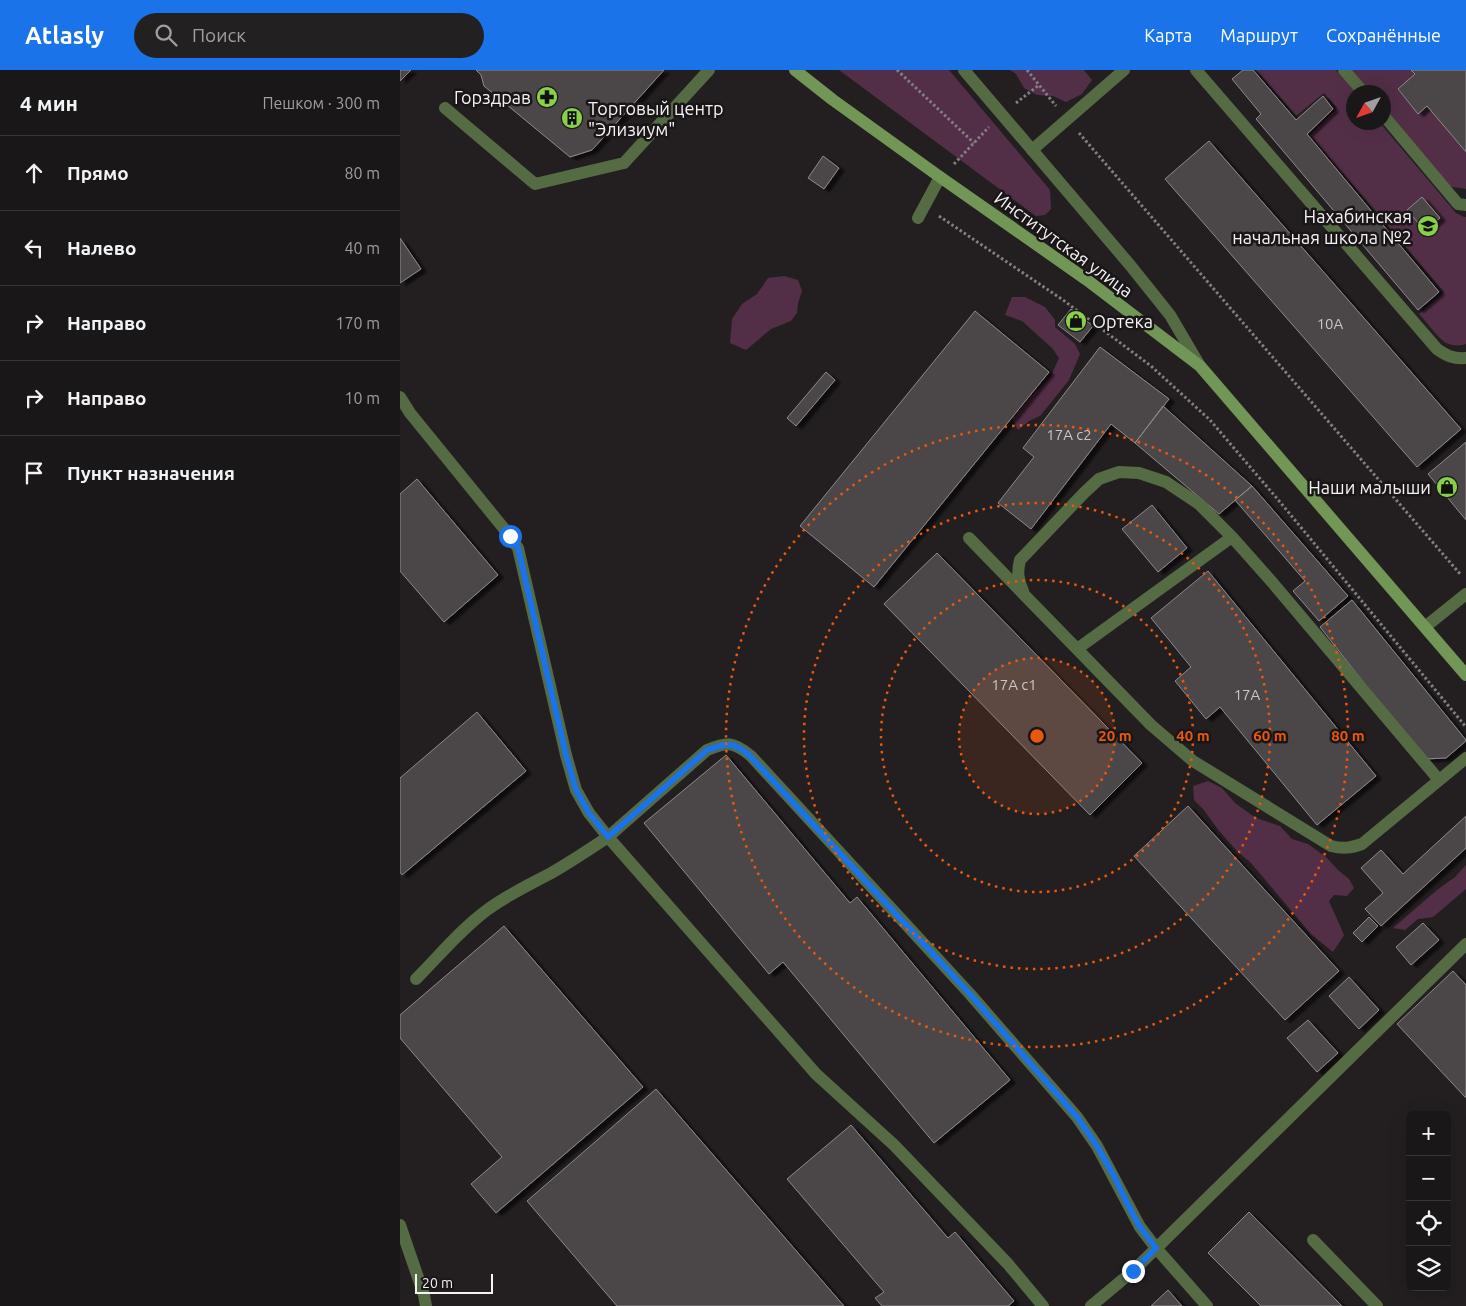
<!DOCTYPE html>
<html lang="ru">
<meta charset="utf-8">
<style>
body{margin:0;font-family:Ubuntu,sans-serif;background:#232022;color:#f1f3f6}
.controls{position:absolute;right:15px;bottom:15px;display:grid;overflow:hidden;border-radius:8px;box-shadow:0 5px 20px #0002}
.controls button{width:45px;height:45px;display:grid;place-items:center;padding:0;border:0;border-bottom:1px solid #383638;background:#1a1719;color:#f1f3f6;font:25px sans-serif}
.compass{position:absolute;left:946px;top:15px;width:45px;height:45px;border-radius:50%;background:#1a1719;box-shadow:0 5px 20px #0002;rotate:230deg}
.scale{position:absolute;left:15px;bottom:12px;width:78px;box-sizing:border-box;padding-left:5px;border:2px solid #f5f2f4;border-top:0;font-size:14px;line-height:18px;white-space:nowrap;color:#f5f2f4;-webkit-text-stroke:4px #1a1618;paint-order:stroke}
.stop{position:absolute;width:15px;height:15px;margin:-11px;border:4px solid #1a73e8;border-radius:50%;background:#fff}
.stop.end{background:#1a73e8;border-color:#fff;box-shadow:0 1px 5px #0008}
.list{margin:0;padding:0;list-style:none}
h2{display:flex;justify-content:space-between;align-items:center;height:65px;margin:0;padding:0 20px;font-size:21px}
h2 small{font-size:16px;font-weight:400;color:#9f9fa2}
.list li{display:grid;grid-template-columns:32px 1fr auto;gap:15px;align-items:center;box-sizing:border-box;height:75px;padding:0 20px;border-top:1px solid #383638}
.list b{display:block;font-size:19px;white-space:nowrap}
.list em{font-size:16px;font-style:normal;color:#9f9fa2}
.icon{flex:none;width:28px;height:28px;fill:none;stroke:currentColor;stroke-width:2;stroke-linecap:round;stroke-linejoin:round}
.map{position:relative;flex:none;width:1066px;height:1236px;overflow:hidden}
header{display:flex;align-items:center;gap:30px;box-sizing:border-box;height:70px;padding:0 25px;background:#1a73e8;color:#fff}
header strong{font-size:24px}
nav{display:flex;gap:28px;margin-inline-start:auto;font-size:18px}
.search{width:350px;height:45px;background:#232022;display:flex;align-items:center;gap:12px;box-sizing:border-box;padding:0 18px;border-radius:28px;color:#9f9fa2;font-size:19px}
main{display:flex}
aside{flex:1;background:#1a1719}
.map>svg:first-child{display:block}
</style>
<header>
<strong>Atlasly</strong>
<div class="search"><svg class="icon" aria-label="search" viewBox="0 0 24 24"><circle cx="10" cy="10" r="6"/><path d="M15 15l6 6"/></svg>Поиск</div>
<nav><a>Карта</a><a>Маршрут</a><a>Сохранённые</a></nav>
</header>
<main>
<aside>
<h2>4 мин<small>Пешком · 300 m</small></h2>
<ul class="list">
<li><svg class="icon" aria-label="ahead" viewBox="0 0 24 24"><path d="M12 20V5M6 11l6-6 6 6"/></svg><div><b>Прямо</b></div><em>80 m</em></li>
<li><svg class="icon" aria-label="left" viewBox="0 0 24 24"><path d="M17 20v-9H6M10 6l-5 5 5 5"/></svg><div><b>Налево</b></div><em>40 m</em></li>
<li><svg class="icon" aria-label="right" viewBox="0 0 24 24"><path d="M7 20v-9h11M14 6l5 5-5 5"/></svg><div><b>Направо</b></div><em>170 m</em></li>
<li><svg class="icon" aria-label="right" viewBox="0 0 24 24"><path d="M7 20v-9h11M14 6l5 5-5 5"/></svg><div><b>Направо</b></div><em>10 m</em></li>
<li><svg class="icon" aria-label="arrive" viewBox="0 0 24 24"><path d="M6 21V4h12l-3 4 3 4H6"/></svg><div><b>Пункт назначения</b></div></li>
</ul>
</aside>
<div class="map">
<svg width="1066" height="1236" viewBox="0 0 1066 1236">
<defs>
<filter id="shadow"><feDropShadow dx="5.5" dy="3" stdDeviation="1" flood-color="#0009"/></filter>
</defs>
<rect width="100%" height="100%" fill="#231f21"/>
<path fill="#532f47" d="M 439,0 L 549,0 L 650,120 L 651,139 L 645,145 L 636,146 Z
M 610,0 L 684,0 L 692,10 L 682,24 L 666,32 L 653,26 L 637,25 L 624,18 L 616,4 Z
M 856,0 L 936,0 L 955,22 L 954,22 L 954,52 L 980,53 L 1056,143 L 1064,147 L 1066,147 L 1066,274 C 1061,276 1052,276 1046,273 C 1039,269 1025,250 1019,244 L 1044,222 L 910,65 L 937,38 L 924,23 L 896,46 Z
M 950,0 L 1011,0 L 1015,4 L 998,20 L 1018,44 L 1027,36 L 1066,82 L 1066,119 L 1053,117 L 1045,114 L 984,40 L 984,22 L 969,22 Z
M 384,206 L 398,210 L 402,221 L 398,233 L 397,243 L 391,251 L 371,259 L 346,280 L 330,273 L 332,249 L 342,234 L 357,224 L 368,208 Z
M 612,227 L 625,227 L 645,237 L 655,250 L 655,257 L 675,274 L 680,284 L 669,310 L 640,346 L 629,351 L 618,360 L 612,349 L 635,322 L 650,308 L 659,288 L 652,278 L 622,251 L 605,245 Z
M 808,711 L 822,718 L 835,733 L 856,748 L 880,756 L 892,769 L 908,774 L 926,787 L 938,800 L 949,809 L 954,818 L 947,826 L 934,825 L 929,831 L 944,865 L 933,882 L 911,864 L 851,793 L 837,781 L 820,762 L 803,739 L 794,730 L 793,716 Z
M 1066,795 L 1066,819 L 1033,847 L 1018,849 L 1005,860 L 993,858 L 1037,820 L 1055,807 Z"/>
<path fill="#4b4649" stroke="#8f898c" filter="url(#shadow)" d="M 0,0 L 11,0 L 0,11 Z
M 76,0 L 264,0 L 192,80 L 170,87 L 84,16 L 81,5 Z
M 843,0 L 853,0 L 896,50 L 923,26 L 933,39 L 907,64 L 1039,222 L 1018,240 L 856,49 L 861,44 L 832,9 Z
M 1011,0 L 1066,0 L 1066,82 L 1027,36 L 1018,44 L 998,19 L 1015,4 Z
M 809,71 L 1061,359 L 1017,397 L 765,109 Z
M 423,86 L 439,98 L 424,119 L 408,108 Z
M 1022,127 L 1040,148 L 1025,161 L 1007,140 Z
M 0,168 L 21,199 L 0,213 Z
M 671,239 L 693,256 L 680,272 L 658,255 Z
M 575,241 L 649,302 L 474,517 L 400,456 Z
M 700,277 L 769,329 L 735,373 L 711,354 L 631,459 L 598,433 L 634,387 L 623,378 Z
M 426,302 L 435,310 L 396,356 L 387,348 Z
M 763,336 L 852,416 L 819,444 L 735,373 Z
M 1066,372 L 1066,450 L 1028,404 Z
M 17,409 L 98,505 L 44,552 L 0,501 L 0,424 Z
M 852,416 L 948,526 L 919,551 L 893,521 L 905,511 L 835,430 Z
M 752,435 L 787,478 L 758,502 L 722,459 Z
M 537,483 L 742,693 L 690,745 L 484,534 Z
M 808,501 L 976,706 L 917,755 L 820,637 L 806,649 L 775,611 L 791,597 L 751,548 Z
M 952,530 L 1066,670 L 1066,671 L 1046,688 L 1024,689 L 920,557 Z
M 77,642 L 126,701 L 2,805 L 0,802 L 0,708 Z
M 326,685 L 450,833 L 457,827 L 610,1010 L 534,1073 L 383,892 L 369,904 L 244,753 Z
M 788,736 L 939,901 L 885,950 L 734,786 Z
M 1066,746 L 1066,778 L 981,856 L 965,839 L 983,823 L 961,798 L 981,780 L 1003,804 Z
M 969,847 L 978,856 L 962,872 L 953,863 Z
M 1023,853 L 1039,870 L 1011,895 L 996,877 Z
M 104,856 L 243,1017 L 96,1143 L 71,1114 L 102,1087 L 0,968 L 0,945 Z
M 1053,901 L 1066,915 L 1066,1028 L 997,954 Z
M 949,907 L 979,940 L 959,959 L 929,926 Z
M 908,950 L 938,983 L 917,1002 L 887,968 Z
M 256,1019 L 444,1236 L 217,1236 L 127,1131 Z
M 451,1055 L 548,1168 L 555,1162 L 614,1231 L 608,1236 L 482,1236 L 475,1228 L 484,1222 L 387,1109 Z
M 849,1142 L 942,1236 L 861,1236 L 808,1183 Z
M 768,1220 L 782,1236 L 751,1236 Z"/>
<g fill="none" stroke-linecap="round" stroke-linejoin="round">
<path stroke="#827f81" stroke-width="3" stroke-dasharray="2.5 2.5" stroke-linecap="butt" d="M 497,0 L 574,73
M 627,0 L 656,36
M 616,33 L 639,15
M 679,63 L 1061,505
M 554,94 L 589,57
M 539,146 L 663,230 L 751,296 L 810,350 L 880,432 L 1066,657"/>
<path stroke="#546b44" stroke-width="12" d="M 796,0 L 1037,279 C 1047,286 1053,289 1066,288
M 944,0 L 963,22
M 45,38 L 135,114 L 224,93 L 309,0
M 984,46 L 1058,134 L 1066,135
M 632,80 L 724,0
M 518,148 L 540,107
M 0,327 L 10,343 L 110,466 L 118,478 L 166,685 L 176,720 L 189,743 L 208,767 C 190,779 172,791 153,802 C 131,814 107,825 87,840 C 60,860 39,886 16,909
M 569,468 L 751,655 L 793,691 L 931,776 C 943,779 951,778 962,774 L 1066,688
M 623,521 C 618,510 617,502 620,490 L 684,423 L 699,409 L 719,402 L 739,403 L 766,412 L 799,434 L 832,467 L 872,512 L 1039,710
M 1025,557 L 1066,524
M 677,579 L 832,467
M 0,1155 L 24,1225 L 26,1236
M 913,1170 L 977,1236
M 643,1236 L 608,1194 L 494,1075 L 416,1004 L 208,767 L 307,680 C 327,672 333,671 351,686 L 570,924 L 677,1047 L 697,1076 L 740,1157 L 756,1178 L 807,1236
M 691,1236 L 733,1201 L 1066,874"/>
<path stroke="#546b44" stroke-width="12" d="M 564,0 L 730,195 L 770,245 L 800,296"/>
<path stroke="#719655" stroke-width="12" d="M 395,0 L 433,30 L 540,107 L 687,210 L 800,296 L 1066,605"/>
</g>
<g fill="none" stroke-linecap="round" stroke-linejoin="round">
<path stroke="#1a73e8" stroke-width="6" d="M 110,466 L 118,478 L 166,685 L 176,720 L 189,743 L 208,767 L 307,680 C 327,673 333,671 350,686 L 570,924 L 677,1047 L 697,1076 L 714,1106 L 728,1135 L 740,1157 L 756,1178 L 733,1201"/>
</g>
<circle cx="637" cy="666" r="78" fill="#e8590c" fill-opacity=".12"/>
<g fill="none" stroke="#e8590c" stroke-width="2.5" stroke-dasharray="2.5 5">
<circle cx="637" cy="666" r="78"/>
<circle cx="637" cy="666" r="156"/>
<circle cx="637" cy="666" r="233"/>
<circle cx="637" cy="666" r="311"/>
</g>
<defs>
<g id="pharmacy-disc" transform="scale(1.125)"><circle r="9.5" fill="#88cf4a" stroke="#1a1618"/><path d="M-2-6h4v4h4v4h-4v4h-4v-4h-4v-4h4Z" fill="#111"/></g>
<g id="building-disc" transform="scale(1.125)"><circle r="9.5" fill="#88cf4a" stroke="#1a1618"/><path d="M-4-6H4V6H1V3H-1V6H-4ZM-2.5-4.3h1.7v1.8h-1.7ZM.8-4.3h1.7v1.8H.8ZM-2.5-1h1.7V.8h-1.7ZM.8-1h1.7V.8H.8Z" fill="#111"/></g>
<g id="school-disc" transform="scale(1.125)"><circle r="9.5" fill="#88cf4a" stroke="#1a1618"/><path d="M0-5L7-2L0 1L-7-2ZM-4 1L0 2.5L4 1V4Q0 6-4 4Z" fill="#111"/></g>
<g id="shop-disc" transform="scale(1.125)"><circle r="9.5" fill="#88cf4a" stroke="#1a1618"/><path d="M-5-2.5h2.3a2.7 3.5 0 0 1 5.4 0H5L5.5 6h-11ZM-1.5-2.5h3a1.5 2.3 0 0 0-3 0Z" fill="#111"/></g>
</defs>
<g fill-rule="evenodd">
<use href="#pharmacy-disc" x="147" y="27"/>
<use href="#building-disc" x="172" y="48"/>
<use href="#school-disc" x="1028" y="156"/>
<use href="#shop-disc" x="676" y="251"/>
<use href="#shop-disc" x="1047" y="417"/>
</g>
<g text-anchor="middle" dominant-baseline="central" stroke-width="5" stroke-linejoin="round" paint-order="stroke">
<g font-size="15" fill="#cac7c9">
<text x="930" y="253">10А</text>
<text x="669" y="364">17А с2</text>
<text x="614" y="614">17А с1</text>
<text x="847" y="624">17А</text>
</g>
<g font-size="18" fill="#f5f2f4" stroke="#1a1618" text-anchor="end">
<text x="131" y="27">Горздрав</text>
<text x="188" y="38" text-anchor="start">Торговый центр<tspan x="188" dy="21">"Элизиум"</tspan></text>
<text x="1012" y="146">Нахабинская<tspan x="1012" dy="21">начальная школа №2</tspan></text>
<text x="692" y="251" text-anchor="start">Ортека</text>
<text x="1031" y="417">Наши малыши</text>
</g>
<g font-size="18" fill="#f5f2f4" stroke="#1a1618">
<text transform="translate(664 174) rotate(36)">Институтская улица</text>
</g>
</g>
<circle cx="637" cy="666" r="8" fill="#e8590c" stroke="#1a1618" stroke-width="2.5"/>
<g font-size="15" text-anchor="middle" font-weight="bold" fill="#e8590c" stroke="#1a1618" stroke-width="5" stroke-linejoin="round" paint-order="stroke">
<text x="715" y="671">20 m</text>
<text x="793" y="671">40 m</text>
<text x="870" y="671">60 m</text>
<text x="948" y="671">80 m</text>
</g>
</svg>
<div class="controls">
<button>+</button>
<button>−</button>
<button><svg class="icon" aria-label="locate" viewBox="0 0 24 24"><circle cx="12" cy="12" r="6"/><path d="M12 2v4M12 18v4M2 12h4M18 12h4"/></svg></button>
<button><svg class="icon" aria-label="layers" viewBox="0 0 24 24"><path d="M12 4l9 5-9 5-9-5zM3 14l9 5 9-5"/></svg></button>
</div>
<svg class="compass" viewBox="-18 -18 36 36"><path d="M0-13l5 13h-10z" fill="#e53935"/><path d="M0 13l5-13h-10z" fill="#9f9fa2"/></svg>
<div class="scale">20 m</div>
<div class="stop" style="left:110px;top:466px"></div>
<div class="stop end" style="left:733px;top:1201px"></div>
</div>
</main>
